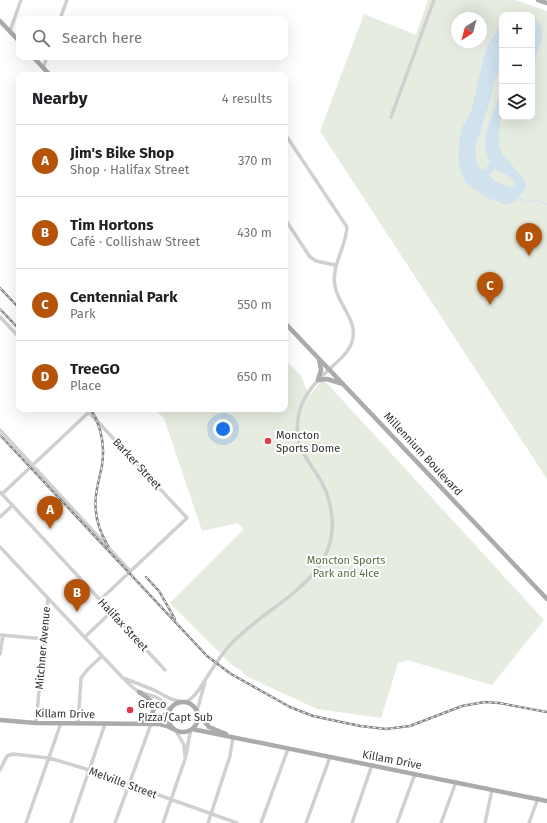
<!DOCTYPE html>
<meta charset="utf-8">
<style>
body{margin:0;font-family:"Fira Sans",sans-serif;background:#f2f2f2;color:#202124}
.controls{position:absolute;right:12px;top:12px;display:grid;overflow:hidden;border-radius:8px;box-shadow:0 4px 16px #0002}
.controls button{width:36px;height:36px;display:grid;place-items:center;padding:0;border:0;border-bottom:1px solid #e0e0e0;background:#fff;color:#202124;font:20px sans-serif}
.compass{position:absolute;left:451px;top:12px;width:36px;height:36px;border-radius:50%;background:#fff;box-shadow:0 4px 16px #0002;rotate:216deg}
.you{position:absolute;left:223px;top:429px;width:14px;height:14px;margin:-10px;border:3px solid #fff;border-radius:50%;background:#1a73e8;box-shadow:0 0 0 6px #1a73e833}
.badge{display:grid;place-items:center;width:26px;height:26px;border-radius:50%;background:#b45309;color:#fff;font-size:13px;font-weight:700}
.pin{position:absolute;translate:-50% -33px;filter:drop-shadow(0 1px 2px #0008)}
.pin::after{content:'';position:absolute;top:21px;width:14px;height:12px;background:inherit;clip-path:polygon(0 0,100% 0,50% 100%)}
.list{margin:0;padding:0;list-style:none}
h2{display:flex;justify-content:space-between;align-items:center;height:52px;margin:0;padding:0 16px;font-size:17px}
h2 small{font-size:13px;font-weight:400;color:#757577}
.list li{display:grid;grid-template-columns:26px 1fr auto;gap:12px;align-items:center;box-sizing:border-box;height:72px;padding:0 16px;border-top:1px solid #e0e0e0}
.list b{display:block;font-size:15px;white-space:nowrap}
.list p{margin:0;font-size:13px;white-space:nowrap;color:#757577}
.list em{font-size:13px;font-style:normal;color:#757577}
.icon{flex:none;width:22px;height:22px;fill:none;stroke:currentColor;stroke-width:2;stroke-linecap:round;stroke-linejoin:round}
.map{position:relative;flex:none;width:547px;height:823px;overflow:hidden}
.search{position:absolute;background:#fff;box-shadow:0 4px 16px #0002;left:16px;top:16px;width:272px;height:44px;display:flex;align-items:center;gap:10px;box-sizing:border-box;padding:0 14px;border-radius:8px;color:#757577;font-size:15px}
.panel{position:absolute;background:#fff;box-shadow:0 4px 16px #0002;left:16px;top:72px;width:272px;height:340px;border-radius:8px}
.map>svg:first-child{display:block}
</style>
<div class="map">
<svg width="547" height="823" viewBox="0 0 547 823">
<rect width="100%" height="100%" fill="#fff"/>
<path fill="#e6ecdf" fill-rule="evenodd" d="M 428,0 L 515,0 L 547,11 L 547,479 L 320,131 L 364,14 L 416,35 ZM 502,15 L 532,15 L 532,117 L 502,117 ZM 457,18 L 481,18 L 481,42 L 457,42 Z
M 285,360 L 301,376 L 309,396 L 323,379 L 544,620 L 492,685 L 407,660 L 398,663 L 381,718 L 317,709 L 246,676 L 242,671 L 232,665 L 170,603 L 244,529 L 238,523 L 202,531 L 164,418 L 154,409 L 285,409 Z"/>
<path fill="#cfe2ee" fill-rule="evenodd" d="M 532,17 C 547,26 543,36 537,53 C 534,60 535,67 532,74 Z
M 502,23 L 502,61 L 494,83 L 490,100 L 475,148 L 476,160 L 480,168 L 483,170 L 489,165 L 490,161 C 477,138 495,111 502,89 L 502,117 L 500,121 L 499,129 L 499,147 L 502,154 L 523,178 L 526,187 L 519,198 L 513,203 L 504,205 L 495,200 L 489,199 L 470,186 L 464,180 L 458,163 L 459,142 L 462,128 L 471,112 L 484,56 L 489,43 ZM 496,169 L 512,178 L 515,184 L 512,187 C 505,187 494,181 489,175 L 493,170 Z"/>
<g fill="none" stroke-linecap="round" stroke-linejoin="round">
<path stroke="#cfe2ee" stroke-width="1" d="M 519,198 L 527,202 L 537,200 L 547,204"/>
<path stroke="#d0d0d0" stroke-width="3.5" d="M 60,19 L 67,0
M 10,31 L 21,0
M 43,68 L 47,57
M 391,117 L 434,0
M 285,219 L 310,257 L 316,261 L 335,265
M 0,317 L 19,337
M 86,409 L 187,518 L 100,600
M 0,430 L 130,571
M 0,492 L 165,670
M 2,494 L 89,412
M 0,517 L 13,505
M 0,547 L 121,676 C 126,681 132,688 138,691 C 153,698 159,693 169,711
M 0,635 L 45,639
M 85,637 L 111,612
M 0,654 L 3,635
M 126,679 L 154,690 L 171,699 L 183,702
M 186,702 C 196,697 201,686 207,677 C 214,666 221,655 230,645 C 264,606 337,582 332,519 C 331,508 329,497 324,487 C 312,461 293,452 298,419 C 301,394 319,379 336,363 C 343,357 349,351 352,342 C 359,321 338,305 335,286 C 331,265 346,248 347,227 L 285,134
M 197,711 L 205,682
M 36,723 L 48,598
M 78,724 L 81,678 L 88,669 L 102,656
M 176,731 L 184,745 L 185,756
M 0,770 L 7,756 L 13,754 L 49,758 L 83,768 L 237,823
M 26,823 L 61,723
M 71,823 L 105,724
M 115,823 L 151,724
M 163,823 L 185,759 C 188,749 188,740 191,730
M 208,823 L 230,756 L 233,737
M 261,823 L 288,749
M 306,823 L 330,757
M 352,823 L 372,765
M 397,823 L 415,774
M 441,823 L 456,782
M 485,823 L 492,790
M 529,823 L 538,798"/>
<path stroke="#ababab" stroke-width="4.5" d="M 538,0 L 547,3
M 0,21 L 19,41
M 33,57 L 50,75
M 285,323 L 547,599
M 318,380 L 327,379 L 343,384
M 318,380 L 321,370 L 319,359
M 139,692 C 144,695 149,698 152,703 C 157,713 148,721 139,723
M168 717a15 15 0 1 1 30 0a15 15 0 1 1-30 0Z
M 198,713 L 209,727 L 226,734
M 0,720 L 36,723 L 159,724 L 167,726 L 173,729
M 147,722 L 162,717 L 168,712
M 192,729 L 547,801"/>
<g stroke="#888" stroke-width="2.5">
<path id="rail" d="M 0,288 L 19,308
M 0,309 L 19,329
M 91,409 C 101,426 105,446 102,465 C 100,476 97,485 96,496 C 94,513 99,531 108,546
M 0,435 L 207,656 L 231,674 L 290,707 L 313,716 L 360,726 L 386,729 L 410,726 L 462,706 L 485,702 L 499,703 L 547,712
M 146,577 L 159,591 L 175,619"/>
</g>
<use href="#rail" stroke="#fff" stroke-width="1" stroke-dasharray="3" stroke-linecap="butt"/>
</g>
<g fill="#e63946" stroke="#fff" stroke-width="1.5">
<circle cx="268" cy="441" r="4"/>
<circle cx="130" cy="710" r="4"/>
</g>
<g text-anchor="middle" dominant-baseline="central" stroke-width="4" stroke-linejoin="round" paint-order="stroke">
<g font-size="11" fill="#333" stroke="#fff" text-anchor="start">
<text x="276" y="435">Moncton<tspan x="276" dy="13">Sports Dome</tspan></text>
<text x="138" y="704">Greco<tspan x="138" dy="13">Pizza/Capt Sub</tspan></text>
</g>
<g font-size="11" fill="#333" stroke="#fff">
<text transform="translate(423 454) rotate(47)">Millennium Boulevard</text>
<text transform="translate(137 464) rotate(47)">Barker Street</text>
<text transform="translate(123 625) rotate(47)">Halifax Street</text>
<text transform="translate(43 648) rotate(-85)">Mitchner Avenue</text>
<text transform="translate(65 714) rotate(1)">Killam Drive</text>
<text transform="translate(392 760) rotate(11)">Killam Drive</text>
<text transform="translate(123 783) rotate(20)">Melville Street</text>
</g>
<g font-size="11" fill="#56703f" stroke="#fff">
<text x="346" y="560">Moncton Sports<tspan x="346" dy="13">Park and 4Ice</tspan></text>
</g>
</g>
</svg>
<div class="controls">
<button>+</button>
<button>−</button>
<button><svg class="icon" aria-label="layers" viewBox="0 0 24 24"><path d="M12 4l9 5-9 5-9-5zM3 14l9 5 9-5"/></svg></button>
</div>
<svg class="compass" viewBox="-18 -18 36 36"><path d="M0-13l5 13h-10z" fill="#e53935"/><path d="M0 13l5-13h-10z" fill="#757577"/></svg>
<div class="you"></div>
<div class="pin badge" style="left:50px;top:529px">A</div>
<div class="pin badge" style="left:77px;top:612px">B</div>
<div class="pin badge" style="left:490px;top:305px">C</div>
<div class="pin badge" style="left:529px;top:256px">D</div>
<div class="search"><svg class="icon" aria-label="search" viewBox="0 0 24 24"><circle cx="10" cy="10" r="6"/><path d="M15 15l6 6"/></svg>Search here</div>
<section class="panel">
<h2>Nearby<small>4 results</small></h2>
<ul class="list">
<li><span class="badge">A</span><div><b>Jim's Bike Shop</b><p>Shop · Halifax Street</p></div><em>370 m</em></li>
<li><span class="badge">B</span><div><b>Tim Hortons</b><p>Café · Collishaw Street</p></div><em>430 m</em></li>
<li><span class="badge">C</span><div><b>Centennial Park</b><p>Park</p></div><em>550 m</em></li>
<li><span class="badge">D</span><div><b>TreeGO</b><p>Place</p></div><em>650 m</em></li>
</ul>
</section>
</div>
